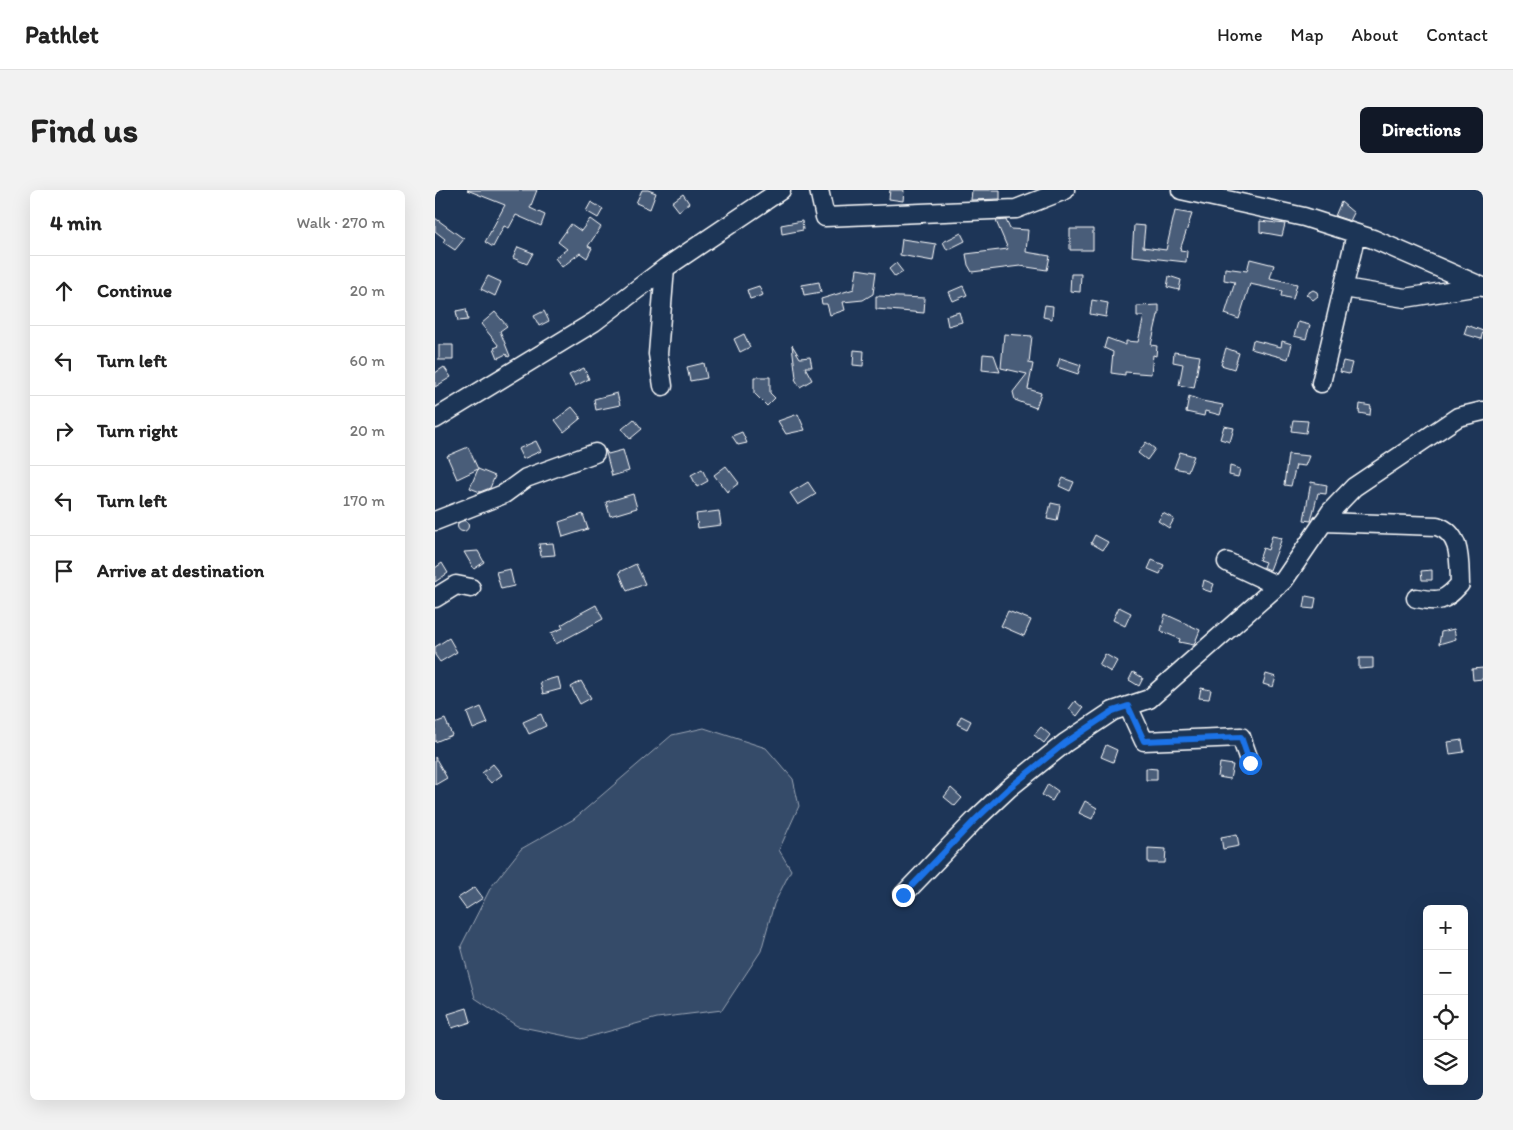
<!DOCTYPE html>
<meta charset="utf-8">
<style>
body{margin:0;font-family:Itim,sans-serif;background:#f2f2f2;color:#222}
.controls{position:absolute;right:15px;bottom:15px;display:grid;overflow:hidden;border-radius:8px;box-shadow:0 5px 20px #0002}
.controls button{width:45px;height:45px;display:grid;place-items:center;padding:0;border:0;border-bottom:1px solid #e0e0e0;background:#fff;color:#222;font:25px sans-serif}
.stop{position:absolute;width:15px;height:15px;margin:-11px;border:4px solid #1a73e8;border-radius:50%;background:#fff}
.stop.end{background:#1a73e8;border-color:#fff;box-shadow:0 1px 5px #0008}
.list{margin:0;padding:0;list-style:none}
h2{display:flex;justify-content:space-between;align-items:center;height:65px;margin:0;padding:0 20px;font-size:21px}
h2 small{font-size:16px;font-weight:400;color:#767676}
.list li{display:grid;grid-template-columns:32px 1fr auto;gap:15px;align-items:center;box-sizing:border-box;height:70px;padding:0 20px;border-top:1px solid #e0e0e0}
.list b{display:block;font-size:19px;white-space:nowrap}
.list em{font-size:16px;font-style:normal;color:#767676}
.icon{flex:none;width:28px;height:28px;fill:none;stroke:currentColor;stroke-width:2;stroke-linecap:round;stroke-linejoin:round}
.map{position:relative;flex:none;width:1048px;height:910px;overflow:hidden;border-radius:8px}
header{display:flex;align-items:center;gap:30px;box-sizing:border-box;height:70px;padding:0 25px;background:#fff;border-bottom:1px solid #e0e0e0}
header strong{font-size:24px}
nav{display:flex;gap:28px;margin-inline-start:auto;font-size:18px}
.intro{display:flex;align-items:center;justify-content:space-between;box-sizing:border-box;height:120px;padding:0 30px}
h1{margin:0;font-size:35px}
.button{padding:12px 22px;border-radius:8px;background:#111827;color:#fff;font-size:18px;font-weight:700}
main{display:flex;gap:30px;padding:0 30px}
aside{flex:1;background:#fff;border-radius:8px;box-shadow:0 5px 20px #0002}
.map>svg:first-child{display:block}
</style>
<header>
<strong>Pathlet</strong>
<nav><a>Home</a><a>Map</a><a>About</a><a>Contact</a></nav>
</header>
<div class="intro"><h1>Find us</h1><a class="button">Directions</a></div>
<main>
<aside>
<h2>4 min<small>Walk · 270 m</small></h2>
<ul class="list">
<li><svg class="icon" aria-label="ahead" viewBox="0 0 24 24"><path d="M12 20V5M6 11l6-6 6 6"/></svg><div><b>Continue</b></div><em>20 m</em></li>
<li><svg class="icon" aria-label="left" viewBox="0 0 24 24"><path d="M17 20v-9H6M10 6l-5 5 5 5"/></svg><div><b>Turn left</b></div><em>60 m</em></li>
<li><svg class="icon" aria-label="right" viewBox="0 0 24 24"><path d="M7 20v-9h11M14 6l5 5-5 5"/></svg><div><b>Turn right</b></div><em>20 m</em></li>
<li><svg class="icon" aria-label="left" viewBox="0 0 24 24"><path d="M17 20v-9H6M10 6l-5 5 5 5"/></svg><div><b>Turn left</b></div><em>170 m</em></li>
<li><svg class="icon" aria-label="arrive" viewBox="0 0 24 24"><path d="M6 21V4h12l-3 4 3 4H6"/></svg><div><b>Arrive at destination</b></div></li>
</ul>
</aside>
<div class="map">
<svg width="1048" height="910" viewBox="0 0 1048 910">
<rect width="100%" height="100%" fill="#1d3557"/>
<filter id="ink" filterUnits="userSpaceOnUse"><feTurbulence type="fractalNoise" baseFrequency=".02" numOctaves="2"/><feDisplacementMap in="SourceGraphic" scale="10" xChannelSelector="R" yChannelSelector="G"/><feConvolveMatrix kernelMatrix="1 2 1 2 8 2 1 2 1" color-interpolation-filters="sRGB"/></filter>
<g filter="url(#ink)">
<path fill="#364b69" stroke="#9aa5b4" d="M 269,538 L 331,558 L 358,589 L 364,616 L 344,660 L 356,680 L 339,714 L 326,761 L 287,820 L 222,828 L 146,849 L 82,836 L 40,808 L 26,756 L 56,697 L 86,659 L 139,629 L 237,545 Z"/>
<path fill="#4a5d79" stroke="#fff" d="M 32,0 L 102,0 L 95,18 L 110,25 L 106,36 L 81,25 L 74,38 L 69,36 L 58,57 L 50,52 L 70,15 Z
M 207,0 L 213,0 L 221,3 L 215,19 L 201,13 Z
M 455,0 L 469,0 L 468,11 L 454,9 Z
M 537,0 L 565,0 L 565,9 L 536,10 Z
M 248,4 L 254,13 L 244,21 L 237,12 Z
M 156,12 L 168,19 L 163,28 L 151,21 Z
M 906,12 L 919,23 L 915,31 L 900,26 Z
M 740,21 L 757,24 L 745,60 L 752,61 L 751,72 L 697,66 L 699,35 L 710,36 L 708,57 L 731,60 Z
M 0,28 L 29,49 L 20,60 L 8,52 L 10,49 L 0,41 Z
M 155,29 L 166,37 L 153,56 L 157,58 L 152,68 L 145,63 L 127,77 L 120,68 L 132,59 L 123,52 L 136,34 L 146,41 Z
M 571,30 L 575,39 L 593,40 L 591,62 L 615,66 L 612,80 L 585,76 L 537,82 L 533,75 L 531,64 L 573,59 L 561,31 Z
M 367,31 L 368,40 L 347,44 L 346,35 Z
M 825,31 L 850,34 L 847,46 L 825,42 Z
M 635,39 L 658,39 L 658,60 L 635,60 Z
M 526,43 L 530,51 L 512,60 L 508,52 Z
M 467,49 L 501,54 L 498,71 L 465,65 Z
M 83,57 L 98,63 L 92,74 L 78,68 Z
M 815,69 L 839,75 L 835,88 L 862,94 L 858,109 L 846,106 L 847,101 L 815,94 L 804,129 L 790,124 L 800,92 L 789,90 L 790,78 L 812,81 Z
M 461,73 L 468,82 L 460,87 L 454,79 Z
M 422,79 L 441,82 L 438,104 L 428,110 L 408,112 L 410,120 L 395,125 L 392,114 L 387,114 L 386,109 L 419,99 Z
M 636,84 L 646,84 L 645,102 L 635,101 Z
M 53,86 L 66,92 L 60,106 L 46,99 Z
M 734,86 L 746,90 L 744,100 L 732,97 Z
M 384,92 L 386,102 L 369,105 L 367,95 Z
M 324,96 L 328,105 L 315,109 L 312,100 Z
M 528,96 L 532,105 L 518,111 L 514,102 Z
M 878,100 L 882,102 L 883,106 L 878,110 L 871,104 Z
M 441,106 L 490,108 L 489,123 L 441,119 Z
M 657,110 L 673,113 L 671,127 L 655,124 Z
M 610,115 L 618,116 L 617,129 L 608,127 Z
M 724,115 L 724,125 L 723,125 L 716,155 L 722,156 L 721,166 L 718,165 L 716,184 L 690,182 L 690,185 L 676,183 L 678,162 L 669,158 L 672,148 L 691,155 L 691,151 L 703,152 L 709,126 L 702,126 L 702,116 Z
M 31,119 L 33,130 L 23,131 L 21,121 Z
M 109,121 L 114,131 L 104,136 L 99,126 Z
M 60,122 L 72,136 L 65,141 L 75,166 L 73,167 L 71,164 L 63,168 L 59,158 L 64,156 L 46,134 Z
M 524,122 L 527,132 L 513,136 L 511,126 Z
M 863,132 L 875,135 L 871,149 L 859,146 Z
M 1032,135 L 1048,141 L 1046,149 L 1029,144 Z
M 309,144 L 315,157 L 305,162 L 299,149 Z
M 569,144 L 597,146 L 594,173 L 598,174 L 593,199 L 606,203 L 601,218 L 580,210 L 578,202 L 592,184 L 566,178 Z
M 818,150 L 846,157 L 847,151 L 857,154 L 853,169 L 816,159 Z
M 4,155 L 18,155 L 18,170 L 4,170 Z
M 357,155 L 365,168 L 375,167 L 377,177 L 370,177 L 377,190 L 365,197 L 360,189 L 361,188 Z
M 791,158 L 804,163 L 799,179 L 786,175 Z
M 419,160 L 429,161 L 428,176 L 418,175 Z
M 739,162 L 765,166 L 759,198 L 744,195 L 748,174 L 738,172 Z
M 548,164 L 559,165 L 565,182 L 547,180 Z
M 625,168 L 646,175 L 643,184 L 622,177 Z
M 908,171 L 917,173 L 914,184 L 905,182 Z
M 269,173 L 272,188 L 255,191 L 252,177 Z
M 9,177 L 16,187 L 0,197 L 0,183 Z
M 149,178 L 154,189 L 140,196 L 134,185 Z
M 319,187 L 335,187 L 335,203 L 340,208 L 332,216 L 319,203 Z
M 182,203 L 185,215 L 161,220 L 159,209 Z
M 754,206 L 767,211 L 788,215 L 785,225 L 770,221 L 769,226 L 751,222 Z
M 925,214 L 936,216 L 935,225 L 924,223 Z
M 137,217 L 146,228 L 129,242 L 120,230 Z
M 363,224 L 370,240 L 351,244 L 343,231 Z
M 199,229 L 207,239 L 195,249 L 187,239 Z
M 858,230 L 873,231 L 871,243 L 856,241 Z
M 789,236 L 799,238 L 795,252 L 785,249 Z
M 307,242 L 312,253 L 303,255 L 297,246 Z
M 101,251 L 106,261 L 88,269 L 83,259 Z
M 711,252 L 720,259 L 712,270 L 703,263 Z
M 33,257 L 43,279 L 22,289 L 12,266 Z
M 170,259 L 173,264 L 188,260 L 194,281 L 177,286 Z
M 745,262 L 759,266 L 753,281 L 739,278 Z
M 853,264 L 874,266 L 870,276 L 861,275 L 856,296 L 849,295 Z
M 291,276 L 304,293 L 292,302 L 279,285 Z
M 795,276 L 805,279 L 803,287 L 794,285 Z
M 43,279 L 60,286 L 55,298 L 45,302 L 35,298 Z
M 267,279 L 273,291 L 262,297 L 256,285 Z
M 628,288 L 639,292 L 635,301 L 624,296 Z
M 373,292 L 381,304 L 363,315 L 355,303 Z
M 876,292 L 892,295 L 891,304 L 883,303 L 876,331 L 869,330 Z
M 198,304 L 202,318 L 175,326 L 171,312 Z
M 616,313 L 625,315 L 622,331 L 612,329 Z
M 284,321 L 286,335 L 263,338 L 261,324 Z
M 728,323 L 739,329 L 734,338 L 723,331 Z
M 148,324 L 153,339 L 128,347 L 124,332 Z
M22.5 336a5.5 5.5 0 1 1 11 0a5.5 5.5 0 1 1-11 0Z
M 660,345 L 673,352 L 668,360 L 656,353 Z
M 837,346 L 847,348 L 835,380 L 828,377 L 830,372 L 824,370 L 828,358 L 833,360 Z
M 118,353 L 120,365 L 106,366 L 104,354 Z
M 43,361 L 49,372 L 39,379 L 29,362 Z
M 717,370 L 729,375 L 725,384 L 713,379 Z
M 7,373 L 13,383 L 0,392 L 0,378 Z
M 201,374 L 210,394 L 192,401 L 184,382 Z
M 75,379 L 79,396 L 66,399 L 61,382 Z
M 997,380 L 997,390 L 987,390 L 986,381 Z
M 769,390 L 779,394 L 776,402 L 767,399 Z
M 871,406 L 881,408 L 879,419 L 869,418 Z
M 161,415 L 168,429 L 121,454 L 116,443 L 128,438 L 126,435 L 146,423 Z
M 684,417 L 696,423 L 690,436 L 678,430 Z
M 573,421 L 596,430 L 589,446 L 566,436 Z
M 730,424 L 765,440 L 759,455 L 744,452 L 745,449 L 726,441 Z
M 1019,439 L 1021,449 L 1004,454 L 1006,442 Z
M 14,448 L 22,462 L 5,472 L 0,465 L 0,457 Z
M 670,464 L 682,471 L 676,482 L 664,475 Z
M 924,468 L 938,468 L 938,478 L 924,479 Z
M 1048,478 L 1048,489 L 1038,490 L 1037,479 Z
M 698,482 L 708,488 L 704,496 L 694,490 Z
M 831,484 L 841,487 L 838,497 L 828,494 Z
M 123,487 L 126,499 L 108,504 L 105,492 Z
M 146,491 L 156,508 L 145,514 L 136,497 Z
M 766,498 L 776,500 L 774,509 L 764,508 Z
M 640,511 L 648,518 L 642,526 L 634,519 Z
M 46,517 L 53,533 L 38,539 L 32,523 Z
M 106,524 L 111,536 L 94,544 L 88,532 Z
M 526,526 L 536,531 L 532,539 L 522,534 Z
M 10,529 L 17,545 L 0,552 L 0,533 Z
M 606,537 L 615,545 L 609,553 L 599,545 Z
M 1027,550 L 1029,562 L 1015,564 L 1013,552 Z
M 671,555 L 682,560 L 678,572 L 666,567 Z
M 0,567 L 12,588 L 0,595 Z
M 785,573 L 798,575 L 795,589 L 783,587 Z
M 58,574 L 67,585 L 56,593 L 47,583 Z
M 711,578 L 722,579 L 722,590 L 711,590 Z
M 613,594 L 623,601 L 617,611 L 607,605 Z
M 516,598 L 527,608 L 520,616 L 509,607 Z
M 650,611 L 662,618 L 657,629 L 644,623 Z
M 802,644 L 804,656 L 788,659 L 786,647 Z
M 713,658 L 731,659 L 730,673 L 713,673 Z
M 40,697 L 48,708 L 31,719 L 23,708 Z
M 32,818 L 36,832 L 17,838 L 13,824 Z"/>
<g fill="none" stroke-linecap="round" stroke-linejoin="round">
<g stroke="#fff" stroke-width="21">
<path id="minor" d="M 384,0 L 390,27 L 581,19 L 630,0
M 746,0 L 869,27 L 938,49 L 1048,97
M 909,98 L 970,108 L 1045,96
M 886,193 L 921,44
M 228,196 L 223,164 L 230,78
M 0,229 L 159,132 L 230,78 L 346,0
M 0,331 L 69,304 L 91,288 L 160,263
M 888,332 L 1002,336 C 1027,344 1024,372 1025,394 C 1009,412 1005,412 981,408
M 792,372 L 843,396
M 0,408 L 21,395 L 36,398
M 693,516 L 709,551 L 806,547 L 815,573
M 468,705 L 540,630 L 574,598 L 630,553 L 678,521 L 714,509 L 849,390 L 896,321 L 919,297 L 1023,227 L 1048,221"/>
</g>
<use href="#minor" stroke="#1d3557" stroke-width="18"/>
</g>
</g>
<g fill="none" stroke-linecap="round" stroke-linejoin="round" filter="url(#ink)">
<path stroke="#1a73e8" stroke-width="6" d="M 468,705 L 540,630 L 574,598 L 630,553 L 678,521 L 693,516 L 709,551 L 806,547 L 815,573"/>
</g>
</svg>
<div class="controls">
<button>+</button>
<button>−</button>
<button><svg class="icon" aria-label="locate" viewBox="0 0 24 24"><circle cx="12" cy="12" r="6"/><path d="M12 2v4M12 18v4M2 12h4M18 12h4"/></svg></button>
<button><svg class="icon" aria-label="layers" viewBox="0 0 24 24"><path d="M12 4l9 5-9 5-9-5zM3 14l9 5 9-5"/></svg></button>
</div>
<div class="stop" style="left:815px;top:573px"></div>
<div class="stop end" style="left:468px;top:705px"></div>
</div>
</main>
